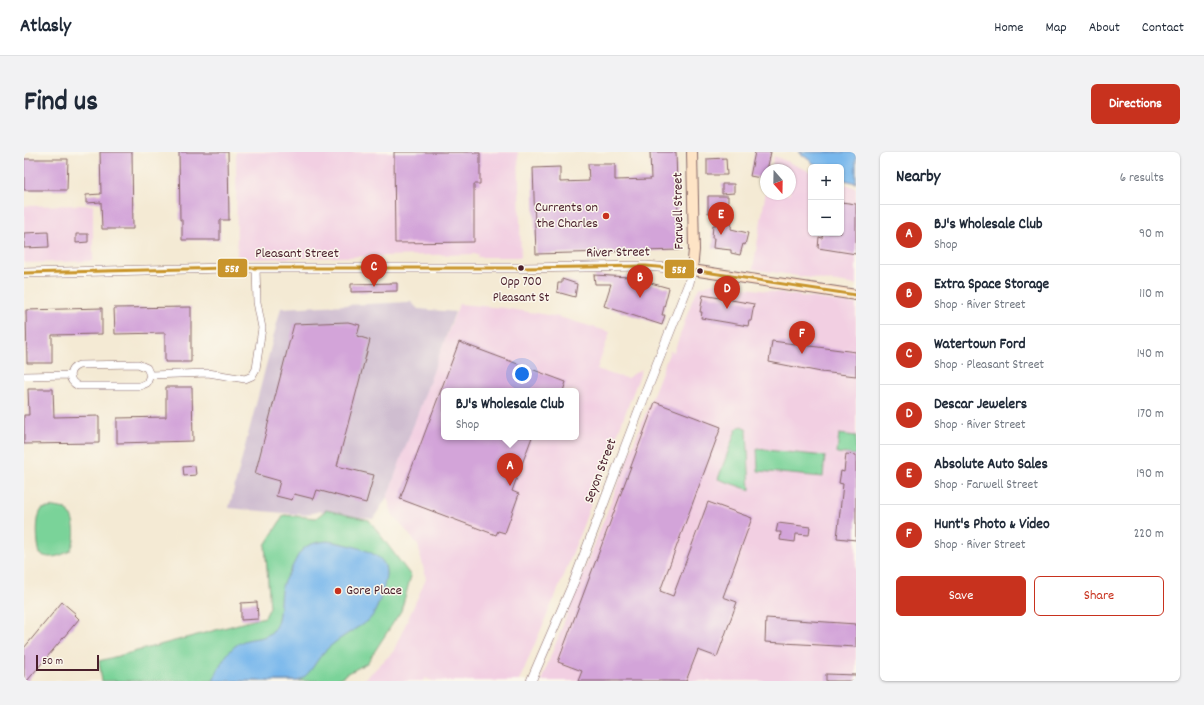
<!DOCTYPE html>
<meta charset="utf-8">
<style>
body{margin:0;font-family:Dekko,sans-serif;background:#f2f2f3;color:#1f2937}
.controls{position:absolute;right:12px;top:12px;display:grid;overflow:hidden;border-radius:6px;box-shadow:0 1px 3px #0004}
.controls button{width:36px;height:36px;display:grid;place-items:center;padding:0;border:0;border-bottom:1px solid #e0e1e3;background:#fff;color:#1f2937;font:20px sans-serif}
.compass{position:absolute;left:736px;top:12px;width:36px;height:36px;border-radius:50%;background:#fff;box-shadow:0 1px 3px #0004;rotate:160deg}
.scale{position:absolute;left:12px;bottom:10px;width:63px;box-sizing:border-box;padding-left:4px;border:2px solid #4a1f2b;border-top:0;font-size:11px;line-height:14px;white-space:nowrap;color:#4a1f2b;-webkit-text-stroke:3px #fbf7ec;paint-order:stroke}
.you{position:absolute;left:498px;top:222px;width:14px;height:14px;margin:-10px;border:3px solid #fff;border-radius:50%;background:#1a73e8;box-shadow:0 0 0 6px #1a73e833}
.badge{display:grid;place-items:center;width:26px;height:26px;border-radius:50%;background:#c8321e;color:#fff;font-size:13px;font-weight:700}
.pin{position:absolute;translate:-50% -33px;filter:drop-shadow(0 1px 2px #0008)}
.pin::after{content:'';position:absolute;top:21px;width:14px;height:12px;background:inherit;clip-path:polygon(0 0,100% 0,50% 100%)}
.popup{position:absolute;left:417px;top:236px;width:138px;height:52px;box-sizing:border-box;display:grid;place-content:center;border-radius:6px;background:#fff;filter:drop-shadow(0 1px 3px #0005);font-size:13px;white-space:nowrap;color:#747a83}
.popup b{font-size:15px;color:#1f2937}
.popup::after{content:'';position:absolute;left:50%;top:100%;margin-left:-8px;border:8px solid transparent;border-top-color:#fff}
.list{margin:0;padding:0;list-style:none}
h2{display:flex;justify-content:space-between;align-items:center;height:52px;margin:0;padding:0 16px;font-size:17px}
h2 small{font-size:13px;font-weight:400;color:#747a83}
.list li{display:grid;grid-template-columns:26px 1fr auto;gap:12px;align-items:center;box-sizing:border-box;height:60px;padding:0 16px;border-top:1px solid #e0e1e3}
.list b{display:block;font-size:15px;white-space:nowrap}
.list p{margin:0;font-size:13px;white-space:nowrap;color:#747a83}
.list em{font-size:13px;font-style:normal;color:#747a83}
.actions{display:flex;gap:8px;padding:12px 16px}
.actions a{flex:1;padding:9px 0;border:1px solid #c8321e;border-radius:6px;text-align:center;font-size:14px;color:#c8321e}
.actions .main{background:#c8321e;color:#fff}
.map{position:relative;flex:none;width:832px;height:529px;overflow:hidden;border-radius:6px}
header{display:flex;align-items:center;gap:24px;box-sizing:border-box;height:56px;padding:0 20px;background:#fff;border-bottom:1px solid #e0e1e3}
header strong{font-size:19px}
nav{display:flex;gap:22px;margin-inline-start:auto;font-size:14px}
.intro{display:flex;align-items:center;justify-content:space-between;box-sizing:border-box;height:96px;padding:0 24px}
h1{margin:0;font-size:28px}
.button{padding:10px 18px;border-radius:6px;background:#c8321e;color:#fff;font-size:14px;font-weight:700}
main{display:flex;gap:24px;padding:0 24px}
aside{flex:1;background:#fff;border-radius:6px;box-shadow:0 1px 3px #0004}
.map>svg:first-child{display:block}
</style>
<header>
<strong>Atlasly</strong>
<nav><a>Home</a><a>Map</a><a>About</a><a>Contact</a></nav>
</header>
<div class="intro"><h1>Find us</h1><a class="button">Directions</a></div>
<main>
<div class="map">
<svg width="832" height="529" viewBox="0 0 832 529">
<rect width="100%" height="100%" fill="#fbf7ec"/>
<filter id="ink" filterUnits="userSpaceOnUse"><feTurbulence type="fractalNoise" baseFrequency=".025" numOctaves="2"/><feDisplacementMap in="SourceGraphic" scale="8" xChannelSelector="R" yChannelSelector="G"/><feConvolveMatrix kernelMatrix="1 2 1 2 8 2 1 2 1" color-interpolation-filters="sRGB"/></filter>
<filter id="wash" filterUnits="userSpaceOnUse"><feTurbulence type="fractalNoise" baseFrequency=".012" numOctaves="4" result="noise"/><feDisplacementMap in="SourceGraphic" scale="16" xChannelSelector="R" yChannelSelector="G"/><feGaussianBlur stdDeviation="0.9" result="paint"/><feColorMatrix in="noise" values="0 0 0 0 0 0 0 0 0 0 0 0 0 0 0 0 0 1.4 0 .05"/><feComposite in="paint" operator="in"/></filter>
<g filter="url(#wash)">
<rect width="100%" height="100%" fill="#f4ead4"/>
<path fill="#f2cfe2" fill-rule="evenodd" d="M 212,0 L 494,0 L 497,105 L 453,105 L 454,102 L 213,107 Z
M 750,4 L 787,20 L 787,81 L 817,81 L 817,31 L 832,36 L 832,133 L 729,117 L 742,38 L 742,42 L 766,42 L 766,18 L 747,18 Z
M 69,53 L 69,109 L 0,111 L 0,54 Z
M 688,131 L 832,152 L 832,529 L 517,529 L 646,199 L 650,200 L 669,146 L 675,136 Z
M 435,152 L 480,156 L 535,165 L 586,180 L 573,217 L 592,224 L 603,226 L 618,217 L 541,421 L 495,529 L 409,529 L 401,526 L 399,529 L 339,529 L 369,500 L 402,427 L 394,393 L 368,362 L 363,345 L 373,310 ZM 420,239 L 552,239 L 552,285 L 420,285 Z"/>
<path fill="#cfbdd0" d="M 387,150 L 394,157 L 431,160 L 363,345 L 349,367 L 296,359 L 281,363 L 205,356 L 257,156 Z"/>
<path fill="#7ad399" stroke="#627962" d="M 718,274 L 722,277 L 723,279 L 726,338 L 694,327 L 712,278 L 715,275 Z
M 815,282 L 832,284 L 832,303 L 813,301 Z
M 733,297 L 801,304 L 799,325 L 734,319 Z
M 30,355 L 42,357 C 52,367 53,387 46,399 C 36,404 26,408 16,402 C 13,392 11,365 18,357 Z
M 302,358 L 345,368 L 387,424 L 377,459 L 343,511 L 310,529 L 78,529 L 75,509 L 241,465 L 246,455 L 241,393 L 260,363 L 292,366 Z"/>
<path fill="#78b7ec" stroke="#616b8c" d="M 775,0 L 832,0 L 832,31 L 817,27 L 817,15 L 794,15 Z
M 303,389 C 318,391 356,398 361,414 C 364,423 360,433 358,442 C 354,452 352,461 344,469 C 330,478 315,486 303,497 C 291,508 289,521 274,529 L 189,529 C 196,514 203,495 220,489 C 230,485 243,488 250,477 C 257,465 255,452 257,439 C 258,432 262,425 266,419 C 277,398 277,392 303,389 Z"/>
<g id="blocks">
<path fill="#d3a4d9" d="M 76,0 L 108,0 L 109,77 L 78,77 L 77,50 L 62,51 L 62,43 L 77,42 Z
M 155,0 L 204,0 L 205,68 L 196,68 L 196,88 L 158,88 L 158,68 L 156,68 Z
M 370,0 L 449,0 L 449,1 L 456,1 L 456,32 L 450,32 L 450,90 L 371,91 Z
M 626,0 L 652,0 L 655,98 L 512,102 L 509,16 L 536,15 L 536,30 L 565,29 L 564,12 L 591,12 L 591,28 L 627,27 Z
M 731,0 L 747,0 L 743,18 L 742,18 L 742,27 L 726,24 Z
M 702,6 L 703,23 L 683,23 L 683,7 Z
M 0,7 L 44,7 L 43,38 L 0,38 Z
M 698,32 L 710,32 L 710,41 L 698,42 Z
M 684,44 L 704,44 L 704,65 L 708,64 L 707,77 L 724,81 L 721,93 L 719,92 L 716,103 L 707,101 L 707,98 L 689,96 L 690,86 L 688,86 L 689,73 L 692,73 L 691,60 L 684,61 Z
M 817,50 L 832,52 L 832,102 L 794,96 L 795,85 L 798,86 L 799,81 L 817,81 Z
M 24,80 L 25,95 L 0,96 L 0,81 Z
M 52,82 L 64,82 L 64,90 L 52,91 Z
M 570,123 L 605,125 L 645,136 L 638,163 L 641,163 L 638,173 L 580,154 L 587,132 L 571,132 Z
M 538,127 L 553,132 L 551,145 L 533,140 L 534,131 L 538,131 Z
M 373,131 L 373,139 L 327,140 L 327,132 Z
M 679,143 L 730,152 L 727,169 L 725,169 L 724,174 L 677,166 L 678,160 L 676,160 Z
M 167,155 L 167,210 L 141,210 L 141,181 L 91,182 L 90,156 Z
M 78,156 L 78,182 L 28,183 L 28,211 L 3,211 L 2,158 Z
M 324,170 L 336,173 L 333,184 L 346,188 L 313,314 L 350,323 L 342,351 L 293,338 L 290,347 L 270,342 L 268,348 L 252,344 L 256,329 L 231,322 L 270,172 Z
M 748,189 L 832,200 L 832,224 L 797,220 L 745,210 Z
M 435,190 L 542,230 L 539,239 L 420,239 L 420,285 L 508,285 L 488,339 L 495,342 L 481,381 L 474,379 L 472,383 L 376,347 Z
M 142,235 L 168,235 L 169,289 L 93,291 L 93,266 L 142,265 Z
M 4,237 L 29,237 L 30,265 L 75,264 L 75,291 L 0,292 L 0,263 L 5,263 Z
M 631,250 L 697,275 L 636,439 L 649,444 L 684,350 L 728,366 L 699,445 L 713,450 L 693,505 L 674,498 L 662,529 L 554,529 L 558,519 L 534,510 Z
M 822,302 L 832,303 L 832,388 L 813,386 L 819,332 L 815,331 L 817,319 L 820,320 Z
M 171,314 L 172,323 L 160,324 L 159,315 Z
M 754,371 L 786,375 L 785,383 L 772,382 L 771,390 L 756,388 L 757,380 L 752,380 Z
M 38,450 L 52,462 L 51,463 L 55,467 L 3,529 L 0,529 L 0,496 Z
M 233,450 L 234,467 L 217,468 L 217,451 Z
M 742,466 L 832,472 L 832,495 L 741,490 Z
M 802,522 L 832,523 L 832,529 L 802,529 Z"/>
</g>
</g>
<g filter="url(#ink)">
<use href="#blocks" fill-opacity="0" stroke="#866666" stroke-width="1"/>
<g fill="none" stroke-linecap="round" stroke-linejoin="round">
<g stroke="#866666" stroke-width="8">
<path id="minor" d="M 114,212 L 123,216 L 126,223 L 123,231 L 116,234 L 54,234 C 43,228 44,217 55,213 Z
M 126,223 L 184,221 L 221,227 L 228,224 L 232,217 L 238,176 L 233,150 L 232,116
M 0,224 L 46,223"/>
</g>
<g stroke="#866666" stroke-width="10">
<path id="tertiary" d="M 0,121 L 203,116 L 498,116 L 622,114 L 668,118 L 665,131 L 622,240 L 551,427 L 507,529"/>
</g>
<g stroke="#866666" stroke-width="12">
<path id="secondary" d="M 668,0 L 670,98 L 668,118 L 832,143"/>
</g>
<use href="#minor" stroke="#fff" stroke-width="7"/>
<use href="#tertiary" stroke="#fff" stroke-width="9"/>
<use href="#secondary" stroke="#fee4c6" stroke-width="10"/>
<g stroke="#fbf7ec" stroke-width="6">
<path id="bus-1" d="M 0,121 L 203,116 L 498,116 L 622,114 L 668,118 L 832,143"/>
</g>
<use href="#bus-1" stroke="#c9952c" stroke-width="3"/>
</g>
</g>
<g fill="#c8321e" stroke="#fbf7ec" stroke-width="1.5">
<circle cx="582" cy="64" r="4"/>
<circle cx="314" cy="439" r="4"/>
</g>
<g fill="#4a1f2b" stroke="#fbf7ec" stroke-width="1.5">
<circle cx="497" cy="116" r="3.5"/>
<circle cx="676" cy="119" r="3.5"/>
</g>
<g text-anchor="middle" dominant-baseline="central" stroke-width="3" stroke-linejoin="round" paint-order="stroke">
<g font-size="13" fill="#4a1f2b" stroke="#fbf7ec">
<text x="497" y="130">Opp 700<tspan x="497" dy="16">Pleasant St</tspan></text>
</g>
<g font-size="14" fill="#4a1f2b" stroke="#fbf7ec" text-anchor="end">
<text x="574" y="56">Currents on<tspan x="574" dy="16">the Charles</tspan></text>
<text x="322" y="439" text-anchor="start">Gore Place</text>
</g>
<g font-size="14" fill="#4a1f2b" stroke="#fbf7ec">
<text transform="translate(655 59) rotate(-91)">Farwell Street</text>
<text transform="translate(594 101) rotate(-1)">River Street</text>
<text x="273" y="102">Pleasant Street</text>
<text transform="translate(577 319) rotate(-69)">Seyon Street</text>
</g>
</g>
<g stroke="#fbf7ec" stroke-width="1.5">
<rect x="193" y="106" width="31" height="20" rx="4" fill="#c9952c"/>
<rect x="640" y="107" width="31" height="20" rx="4" fill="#c9952c"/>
</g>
<g font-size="11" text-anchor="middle" font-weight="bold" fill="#fff">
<text x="208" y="120">558</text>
<text x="655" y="121">558</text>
</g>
</svg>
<div class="controls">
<button>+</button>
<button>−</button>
</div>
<svg class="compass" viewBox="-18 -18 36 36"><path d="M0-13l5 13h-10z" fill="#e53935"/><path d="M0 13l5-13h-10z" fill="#747a83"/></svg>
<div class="scale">50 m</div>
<div class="you"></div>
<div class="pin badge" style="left:486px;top:334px">A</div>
<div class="popup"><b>BJ's Wholesale Club</b>Shop</div>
<div class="pin badge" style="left:616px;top:146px">B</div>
<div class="pin badge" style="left:350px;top:135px">C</div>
<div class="pin badge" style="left:703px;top:157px">D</div>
<div class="pin badge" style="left:697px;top:83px">E</div>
<div class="pin badge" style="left:778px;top:202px">F</div>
</div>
<aside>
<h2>Nearby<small>6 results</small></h2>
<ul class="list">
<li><span class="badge">A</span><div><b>BJ's Wholesale Club</b><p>Shop</p></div><em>90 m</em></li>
<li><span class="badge">B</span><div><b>Extra Space Storage</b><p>Shop · River Street</p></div><em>110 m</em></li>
<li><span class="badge">C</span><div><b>Watertown Ford</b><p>Shop · Pleasant Street</p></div><em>140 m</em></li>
<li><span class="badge">D</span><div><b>Descar Jewelers</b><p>Shop · River Street</p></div><em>170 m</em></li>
<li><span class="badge">E</span><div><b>Absolute Auto Sales</b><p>Shop · Farwell Street</p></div><em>190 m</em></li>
<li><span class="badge">F</span><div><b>Hunt's Photo &amp; Video</b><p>Shop · River Street</p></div><em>220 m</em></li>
</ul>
<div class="actions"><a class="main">Save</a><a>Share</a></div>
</aside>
</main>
